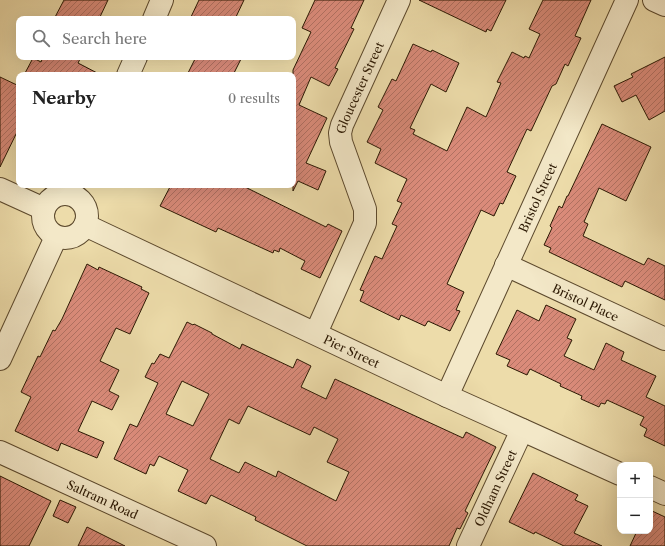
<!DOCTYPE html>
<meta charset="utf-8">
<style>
body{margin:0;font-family:"Libre Caslon Text",serif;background:#f6f6f6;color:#222}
.controls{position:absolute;right:12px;bottom:12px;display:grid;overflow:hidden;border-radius:8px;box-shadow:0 4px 16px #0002}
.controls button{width:36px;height:36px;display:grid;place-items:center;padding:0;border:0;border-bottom:1px solid #e0e0e0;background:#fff;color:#222;font:20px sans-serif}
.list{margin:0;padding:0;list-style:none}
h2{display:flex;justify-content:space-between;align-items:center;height:52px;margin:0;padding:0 16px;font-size:17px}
h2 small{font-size:13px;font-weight:400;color:#767676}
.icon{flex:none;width:22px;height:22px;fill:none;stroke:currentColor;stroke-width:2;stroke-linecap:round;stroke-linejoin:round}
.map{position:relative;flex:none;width:665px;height:546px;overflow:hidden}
.search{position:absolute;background:#fff;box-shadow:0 4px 16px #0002;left:16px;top:16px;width:280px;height:44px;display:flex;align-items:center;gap:10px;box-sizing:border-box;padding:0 14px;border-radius:8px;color:#767676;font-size:15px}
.panel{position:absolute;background:#fff;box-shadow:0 4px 16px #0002;left:16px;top:72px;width:280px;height:116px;border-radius:8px}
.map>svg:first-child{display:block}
</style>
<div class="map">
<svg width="665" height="546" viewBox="0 0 665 546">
<defs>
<pattern id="building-hatch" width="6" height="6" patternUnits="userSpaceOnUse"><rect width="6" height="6" fill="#da8b7a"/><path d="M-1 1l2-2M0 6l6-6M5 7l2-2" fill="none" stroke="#b17162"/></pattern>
</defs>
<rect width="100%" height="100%" fill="#eddcaa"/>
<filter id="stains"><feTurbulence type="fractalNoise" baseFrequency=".005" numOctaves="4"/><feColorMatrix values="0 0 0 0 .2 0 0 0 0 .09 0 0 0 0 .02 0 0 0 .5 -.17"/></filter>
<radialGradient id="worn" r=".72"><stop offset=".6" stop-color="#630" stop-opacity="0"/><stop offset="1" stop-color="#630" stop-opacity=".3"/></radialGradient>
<path fill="url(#building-hatch)" stroke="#2b1803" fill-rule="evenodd" d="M 64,0 L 108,0 L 99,19 L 54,19 Z
M 199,0 L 244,0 L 235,19 L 190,19 Z
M 315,0 L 364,0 L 351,28 L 354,29 L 335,68 L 338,69 L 329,86 L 311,77 L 299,105 L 327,118 L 306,163 L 326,171 L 318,190 L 298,181 L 293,191 L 293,70 L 311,32 L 302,28 Z
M 419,0 L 506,0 L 491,31 L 487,29 L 486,32 Z
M 543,0 L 591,0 L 575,36 L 581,38 L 568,66 L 565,64 L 556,84 L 552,86 L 531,131 L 527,129 L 507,172 L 516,176 L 503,204 L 500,203 L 494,216 L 481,210 L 447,284 L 464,292 L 456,310 L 460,311 L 450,331 L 428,321 L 425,326 L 401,315 L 399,320 L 360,301 L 364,291 L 360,290 L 375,256 L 382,259 L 397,226 L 392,224 L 402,203 L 397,201 L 407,179 L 375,163 L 381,149 L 367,142 L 383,110 L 378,107 L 392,79 L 396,81 L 413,44 L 431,52 L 432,50 L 459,63 L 446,92 L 431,84 L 410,128 L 415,130 L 413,134 L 447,151 L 467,107 L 486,117 L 501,83 L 497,82 L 512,52 L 524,58 L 525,56 L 529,58 L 540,34 L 529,29 Z
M 43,57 L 81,57 L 78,63 L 101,75 L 24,75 L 33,58 L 41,62 Z
M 196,57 L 242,57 L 233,75 L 187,75 Z
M 665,57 L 665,111 L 649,120 L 636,95 L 622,102 L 614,86 L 633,77 L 631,74 Z
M 0,77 L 19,86 L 19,128 L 0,167 Z
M 602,124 L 651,147 L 626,201 L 599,188 L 584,222 L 588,224 L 583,236 L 644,265 L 648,258 L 665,266 L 665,300 L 625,281 L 622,287 L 549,252 L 551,248 L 544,245 L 552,228 L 550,226 L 559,206 L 562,208 L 567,196 L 568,196 Z
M 171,185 L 241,185 L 326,227 L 328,224 L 342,231 L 320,278 L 301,269 L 305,261 L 280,248 L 279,252 L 274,250 L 273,253 L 218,228 L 216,232 L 160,206 Z
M 87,264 L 98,270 L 99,267 L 142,287 L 141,289 L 149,293 L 130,334 L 116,328 L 100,361 L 119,370 L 109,391 L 119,396 L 112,410 L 92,401 L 78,431 L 104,442 L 97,458 L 61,443 L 58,451 L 15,431 L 31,397 L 21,392 L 38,356 L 40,357 L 53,330 L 55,331 L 62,319 Z
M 546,305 L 576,319 L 567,338 L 572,340 L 564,356 L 594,370 L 606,343 L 624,352 L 621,360 L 656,376 L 646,397 L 665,406 L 665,446 L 644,436 L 647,429 L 640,425 L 644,417 L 607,400 L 605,404 L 601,403 L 599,407 L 581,399 L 582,396 L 560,386 L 561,384 L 530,369 L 527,375 L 507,366 L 510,360 L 496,354 L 517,310 L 539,321 Z
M 187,322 L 193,325 L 194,324 L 212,333 L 212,334 L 240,349 L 242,344 L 293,368 L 297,359 L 311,366 L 301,387 L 326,399 L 335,379 L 463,438 L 466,432 L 496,447 L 465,511 L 468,513 L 460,529 L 457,528 L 449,546 L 307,546 L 255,520 L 256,517 L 211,495 L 206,504 L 178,491 L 188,470 L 159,456 L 154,466 L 150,464 L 146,474 L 114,459 L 130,424 L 137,427 L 158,383 L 145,377 L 152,363 L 154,364 L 160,354 L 169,358 ZM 182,381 L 209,394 L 193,426 L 166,414 ZM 248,406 L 310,435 L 314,427 L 338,439 L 327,462 L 349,472 L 336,501 L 278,471 L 276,477 L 245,462 L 239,473 L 210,459 L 229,419 L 239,424 Z
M 533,473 L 578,495 L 575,500 L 588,506 L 574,533 L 602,546 L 564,546 L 535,532 L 534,534 L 509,522 Z
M 0,476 L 51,501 L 29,546 L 0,546 Z
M 60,500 L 76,507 L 68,523 L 53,516 Z
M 650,510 L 665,517 L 665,546 L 630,546 L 637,531 L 650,531 Z
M 87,527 L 125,546 L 78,546 Z"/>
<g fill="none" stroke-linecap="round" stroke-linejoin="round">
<g stroke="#5c492d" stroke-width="24">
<g id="minor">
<path d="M 654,0 L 665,5"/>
<path d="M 154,19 L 162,0"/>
<path d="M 128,75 L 136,57"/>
<path d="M 0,189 L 44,209"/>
<circle cx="65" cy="216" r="22"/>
<path id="s1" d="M 85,225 L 447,396 L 620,474"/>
<path id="s2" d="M 506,265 L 665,339"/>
<path id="s3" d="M 316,333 L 365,223 L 365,209 L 341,142 L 340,133 L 342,125 L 399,0"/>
<path d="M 0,359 L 56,237"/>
<path id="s4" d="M 447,396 L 627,0"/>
<path id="s5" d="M 0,452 L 205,546"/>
<path d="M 650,487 L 665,494"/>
<path id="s6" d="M 468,546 L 522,430"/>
</g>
</g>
<use href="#minor" stroke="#f3e8c8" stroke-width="22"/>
</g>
<g text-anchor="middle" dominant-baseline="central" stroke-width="3.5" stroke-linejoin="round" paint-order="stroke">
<g font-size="12" fill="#2b1803" stroke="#f3e8c8">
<text stroke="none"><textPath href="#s3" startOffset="264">Gloucester Street</textPath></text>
<text stroke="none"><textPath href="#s4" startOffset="218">Bristol Street</textPath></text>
<text stroke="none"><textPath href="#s2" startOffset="88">Bristol Place</textPath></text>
<text stroke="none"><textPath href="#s1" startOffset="295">Pier Street</textPath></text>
<text stroke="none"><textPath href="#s6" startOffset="64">Oldham Street</textPath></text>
<text stroke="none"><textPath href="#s5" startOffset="113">Saltram Road</textPath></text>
</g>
</g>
<rect width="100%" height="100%" filter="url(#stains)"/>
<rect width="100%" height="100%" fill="url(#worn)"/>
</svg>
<div class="controls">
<button>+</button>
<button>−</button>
</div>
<div class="search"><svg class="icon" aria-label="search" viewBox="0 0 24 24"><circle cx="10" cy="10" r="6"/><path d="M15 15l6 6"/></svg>Search here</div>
<section class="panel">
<h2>Nearby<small>0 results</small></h2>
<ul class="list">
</ul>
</section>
</div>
